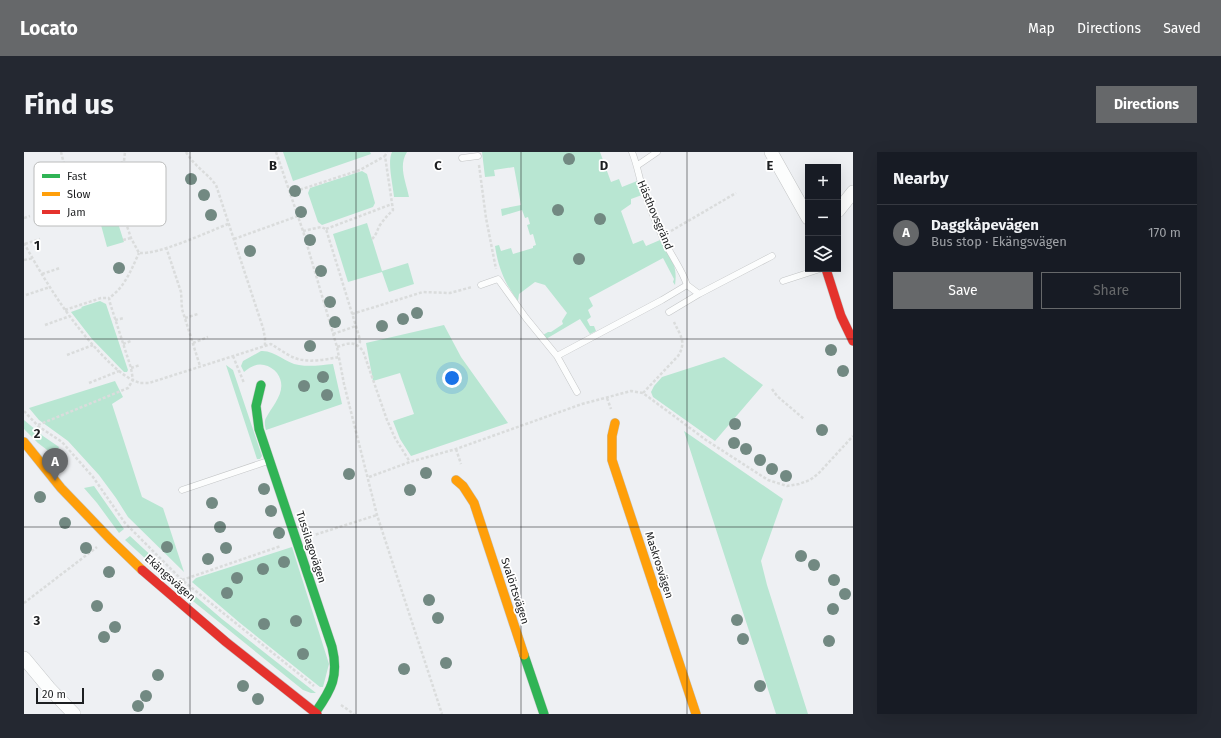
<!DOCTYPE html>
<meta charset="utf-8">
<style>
body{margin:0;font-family:"Fira Sans",sans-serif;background:#242831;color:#f1f3f6}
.controls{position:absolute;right:12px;top:12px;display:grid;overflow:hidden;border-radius:0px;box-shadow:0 4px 16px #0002}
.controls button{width:36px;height:36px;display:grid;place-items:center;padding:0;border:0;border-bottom:1px solid #363941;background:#171b24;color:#f1f3f6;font:20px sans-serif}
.scale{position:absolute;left:12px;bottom:10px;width:48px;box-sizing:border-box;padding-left:4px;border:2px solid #1d1f21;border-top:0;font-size:11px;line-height:14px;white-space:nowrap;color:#1d1f21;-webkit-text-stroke:3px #fff;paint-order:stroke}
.you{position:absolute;left:428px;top:226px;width:14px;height:14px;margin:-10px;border:3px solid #fff;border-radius:50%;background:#1a73e8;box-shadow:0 0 0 6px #1a73e833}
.badge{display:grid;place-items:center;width:26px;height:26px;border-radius:50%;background:#66686a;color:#fff;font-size:13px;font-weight:700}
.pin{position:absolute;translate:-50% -33px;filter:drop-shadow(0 1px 2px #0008)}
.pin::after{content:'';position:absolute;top:21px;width:14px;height:12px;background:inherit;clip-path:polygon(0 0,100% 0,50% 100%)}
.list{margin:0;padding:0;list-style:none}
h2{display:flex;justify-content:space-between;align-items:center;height:52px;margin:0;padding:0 16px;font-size:17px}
h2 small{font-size:13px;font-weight:400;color:#9ea1a6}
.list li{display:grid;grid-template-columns:26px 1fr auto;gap:12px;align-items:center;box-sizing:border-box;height:56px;padding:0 16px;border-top:1px solid #363941}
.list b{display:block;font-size:15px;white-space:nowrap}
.list p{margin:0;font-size:13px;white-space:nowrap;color:#9ea1a6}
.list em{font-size:13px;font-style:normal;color:#9ea1a6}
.actions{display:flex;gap:8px;padding:12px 16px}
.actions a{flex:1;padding:9px 0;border:1px solid #66686a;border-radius:0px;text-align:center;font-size:14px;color:#66686a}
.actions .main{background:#66686a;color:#fff}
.icon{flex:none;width:22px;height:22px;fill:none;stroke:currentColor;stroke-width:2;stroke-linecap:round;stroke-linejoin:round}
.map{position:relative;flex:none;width:829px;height:562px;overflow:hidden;border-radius:0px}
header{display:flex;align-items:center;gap:24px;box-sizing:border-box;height:56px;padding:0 20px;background:#66686a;color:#fff}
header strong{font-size:19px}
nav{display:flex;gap:22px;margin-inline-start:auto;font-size:14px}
.intro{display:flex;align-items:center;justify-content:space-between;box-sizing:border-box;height:96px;padding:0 24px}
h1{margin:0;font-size:28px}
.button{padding:10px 18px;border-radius:0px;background:#66686a;color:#fff;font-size:14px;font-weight:700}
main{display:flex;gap:24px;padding:0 24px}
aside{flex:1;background:#171b24;border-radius:0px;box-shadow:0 4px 16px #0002}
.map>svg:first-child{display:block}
</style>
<header>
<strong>Locato</strong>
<nav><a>Map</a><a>Directions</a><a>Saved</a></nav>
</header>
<div class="intro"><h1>Find us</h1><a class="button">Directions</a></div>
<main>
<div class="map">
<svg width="829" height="562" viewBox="0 0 829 562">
<rect width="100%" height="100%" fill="#eef0f3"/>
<path fill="#b8e6d2" d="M 259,0 L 346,0 L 347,2 L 269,29 Z
M 368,0 L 383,0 C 374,14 382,30 385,45 L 370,45 C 369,33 363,10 368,0 Z
M 458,0 L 576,0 L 587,30 L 595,27 L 598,35 L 613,29 L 618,43 L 607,47 L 607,52 L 597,59 L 609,92 L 619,88 L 622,94 L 636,88 C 646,105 654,112 651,133 L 649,130 L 650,127 L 639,106 L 565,146 L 569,154 L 564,158 L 567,165 L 563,168 L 566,174 L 570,174 L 572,179 L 566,182 L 556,167 L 522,187 L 519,183 L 524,180 L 527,180 L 539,172 L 538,169 L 543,161 L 521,133 L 511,130 L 495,142 L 494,149 C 481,132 474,115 471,94 L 475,93 L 477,99 L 487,96 L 489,102 L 509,96 L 509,94 L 512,93 L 509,82 L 506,83 L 503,73 L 506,72 L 504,65 L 501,66 L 498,58 L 478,64 L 477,57 L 497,53 L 490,15 L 470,18 L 471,24 L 461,25 Z
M 338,19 L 343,22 L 351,51 L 349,55 L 298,73 L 294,70 L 284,41 L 286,36 Z
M 93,68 L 100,90 L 83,95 L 77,73 Z
M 343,71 L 358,119 L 384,111 L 390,132 L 365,140 L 358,120 L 324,130 L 309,82 Z
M 76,149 L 82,152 L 104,218 L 103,220 L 100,220 L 68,187 L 47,160 L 58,156 L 57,155 Z
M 420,173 L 437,205 L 484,271 L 387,304 L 376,287 L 369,269 L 390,262 L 376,221 L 349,229 L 342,191 Z
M 237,199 C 251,198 261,211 275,213 C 286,215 298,213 309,212 L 318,252 L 242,278 C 241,275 240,269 242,266 C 249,252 265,238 253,221 C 250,217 245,214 240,213 C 233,211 226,215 220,220 L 217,214 L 219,209 Z
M 700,205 L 739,233 L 691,289 L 629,245 L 627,240 L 630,234 L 638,225 Z
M 202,213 L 209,218 L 238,304 L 236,307 L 233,307 Z
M 91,229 L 99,245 L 88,252 L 118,345 L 139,356 L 160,420 L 104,365 L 92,346 L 75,323 L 44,289 L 15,268 L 5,256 Z
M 0,268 L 19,284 L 35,295 L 31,304 L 14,291 L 0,277 Z
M 660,279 L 759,347 L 737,409 L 743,433 L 784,562 L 752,562 Z
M 70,334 L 100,377 L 95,381 L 73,351 L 60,336 Z
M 106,384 L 163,437 L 198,467 L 292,541 L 287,541 L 279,538 L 159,441 L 101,388 Z
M 268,395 L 305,512 L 299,535 L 296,535 L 216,471 L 168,430 L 172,426 Z"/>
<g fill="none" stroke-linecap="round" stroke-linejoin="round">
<g stroke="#c3c5c6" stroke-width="7">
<path id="lane" d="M 438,6 L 454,4
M 614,13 L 633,0
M 759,129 L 796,117
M 457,133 L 474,127 L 502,166 L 533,204 L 638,148 L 663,133 C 657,115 645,101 638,84 C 631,69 625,53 619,38 C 615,25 613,12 608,0
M 663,133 L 675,142
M 645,160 L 675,142 L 748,104
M 533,204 L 553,240
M 158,338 L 244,309"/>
</g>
<g stroke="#c3c5c6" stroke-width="14">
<path id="street" d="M 747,0 L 784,66
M 814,59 L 829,40
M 0,506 L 25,536 L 50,562"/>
</g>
<g stroke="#c3c5c6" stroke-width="10">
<path id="fast" d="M 237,233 L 232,254 L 235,277 L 308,495 C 315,524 308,537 291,561
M 500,503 L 520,562"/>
</g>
<g stroke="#c3c5c6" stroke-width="10">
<path id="slow" d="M 591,271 L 588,284 L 588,308 L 672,562
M 0,290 L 37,336 L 86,387 L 118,418
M 432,328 L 439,334 L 450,351 L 500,503"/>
</g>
<g stroke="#c3c5c6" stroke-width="10">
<path id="jam" d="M 802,117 L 817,164 L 829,189
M 118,418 L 202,490 L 293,562"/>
</g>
<path stroke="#dadcdc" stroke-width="2.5" stroke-dasharray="3 2" stroke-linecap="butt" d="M 37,0 C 39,7 41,21 48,26 C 57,32 93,15 100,9 L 101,0
M 162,0 C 171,15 182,20 192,33 L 239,176 L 241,186 L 241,194
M 252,0 L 279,79 L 313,195 L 320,232 L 353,363 L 418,562
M 455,13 L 462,66 L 472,117
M 84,18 L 107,86 L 115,101 C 134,103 184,80 204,72
M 266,38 L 275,38 L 336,18 L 361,4
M 0,66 L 6,64
M 302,77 L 368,52
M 279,79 L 297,75 L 302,77 L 335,184 L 336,190 L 334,193
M 647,79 L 712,41
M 210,87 L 274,64
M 348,87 C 353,82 353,78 356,73 C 360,67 364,63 369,58 L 361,4 L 363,0
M 99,88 L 107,86
M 0,91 C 23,133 49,174 83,208 C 92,217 103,227 116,231 C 118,231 122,231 125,231 L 247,192 C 257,198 268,207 279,208 C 290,210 304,207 315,205
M 1,92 L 16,87
M 142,95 L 157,140 L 158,157 L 176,214
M 0,108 L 9,106
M 18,122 L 36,116
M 2,143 L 26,135
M 41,158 L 77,146 L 85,146
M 328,162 L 399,140 L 426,141 L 448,135
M 161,166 L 174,162
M 91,168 L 100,166
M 21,173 L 46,164
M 309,182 L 332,174
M 169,191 L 184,185
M 99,192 L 107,189
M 313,195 C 325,191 330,188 339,199 L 363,268 L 371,286 L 386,310
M 43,203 L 69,193
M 209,204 L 220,231
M 107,216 L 116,213
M 65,231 L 95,219
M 748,237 L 753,244 L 780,267
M 619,241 L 654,204 C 663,190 656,183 650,170
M 583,246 L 587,257
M 0,259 L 14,274 L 38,290 L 69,325 L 101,371 L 158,428 L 290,534
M 14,273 L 104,236 L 109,228 L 107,216 L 86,151 L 85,146 C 101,135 107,118 115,101
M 432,297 L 437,312
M 345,325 L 386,310 L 432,297 L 558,252 L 607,239 L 619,241 L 682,288 L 744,328 L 763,334 L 775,332 L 786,328 L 794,322 L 829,284
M 287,384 L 353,363
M 158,428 L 257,394
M 0,451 L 73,395
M 317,553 L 330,562"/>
<use href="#lane" stroke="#fcfdfd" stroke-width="6"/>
<use href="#street" stroke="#fcfdfd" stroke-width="13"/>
<use href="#fast" stroke="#30b455" stroke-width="9"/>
<use href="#slow" stroke="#ff9f0a" stroke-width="9"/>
<use href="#jam" stroke="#e5322d" stroke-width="9"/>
</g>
<g fill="#728982">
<circle cx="545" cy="7" r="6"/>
<circle cx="167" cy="27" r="6"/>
<circle cx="271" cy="39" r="6"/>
<circle cx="180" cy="43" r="6"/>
<circle cx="534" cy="58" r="6"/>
<circle cx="277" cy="60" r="6"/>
<circle cx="187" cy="63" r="6"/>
<circle cx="576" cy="67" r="6"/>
<circle cx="286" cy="88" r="6"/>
<circle cx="226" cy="99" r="6"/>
<circle cx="555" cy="107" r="6"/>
<circle cx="95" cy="116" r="6"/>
<circle cx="297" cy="119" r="6"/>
<circle cx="306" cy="150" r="6"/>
<circle cx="393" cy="161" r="6"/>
<circle cx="379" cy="167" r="6"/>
<circle cx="311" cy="170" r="6"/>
<circle cx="358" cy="174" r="6"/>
<circle cx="286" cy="194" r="6"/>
<circle cx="807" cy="198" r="6"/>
<circle cx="819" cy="219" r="6"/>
<circle cx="299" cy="225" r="6"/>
<circle cx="280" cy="234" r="6"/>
<circle cx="303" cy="243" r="6"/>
<circle cx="711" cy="272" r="6"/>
<circle cx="798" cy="278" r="6"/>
<circle cx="710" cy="291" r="6"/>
<circle cx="722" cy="297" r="6"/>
<circle cx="736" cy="308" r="6"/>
<circle cx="748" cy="317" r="6"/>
<circle cx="402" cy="321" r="6"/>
<circle cx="325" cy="322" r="6"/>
<circle cx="762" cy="324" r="6"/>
<circle cx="240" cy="337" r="6"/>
<circle cx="386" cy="338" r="6"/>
<circle cx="16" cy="345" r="6"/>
<circle cx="188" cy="351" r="6"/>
<circle cx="247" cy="359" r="6"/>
<circle cx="41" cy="371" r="6"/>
<circle cx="196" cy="375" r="6"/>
<circle cx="255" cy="381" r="6"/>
<circle cx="143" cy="395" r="6"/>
<circle cx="62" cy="396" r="6"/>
<circle cx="202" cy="396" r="6"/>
<circle cx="777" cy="404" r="6"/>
<circle cx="184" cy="407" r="6"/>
<circle cx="260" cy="410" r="6"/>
<circle cx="790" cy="413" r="6"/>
<circle cx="239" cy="417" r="6"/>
<circle cx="85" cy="420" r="6"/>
<circle cx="213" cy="426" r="6"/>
<circle cx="810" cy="428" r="6"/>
<circle cx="203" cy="441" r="6"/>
<circle cx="821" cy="442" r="6"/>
<circle cx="405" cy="448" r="6"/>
<circle cx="73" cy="454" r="6"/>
<circle cx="809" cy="457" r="6"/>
<circle cx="414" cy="466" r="6"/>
<circle cx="713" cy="468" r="6"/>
<circle cx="272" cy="469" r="6"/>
<circle cx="240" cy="472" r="6"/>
<circle cx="91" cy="475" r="6"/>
<circle cx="80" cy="485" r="6"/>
<circle cx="719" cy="487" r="6"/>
<circle cx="805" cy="489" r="6"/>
<circle cx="279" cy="502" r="6"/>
<circle cx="422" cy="511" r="6"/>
<circle cx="380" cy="517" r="6"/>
<circle cx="134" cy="523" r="6"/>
<circle cx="219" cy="534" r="6"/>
<circle cx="736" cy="534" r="6"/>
<circle cx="122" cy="544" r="6"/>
<circle cx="234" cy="547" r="6"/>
<circle cx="114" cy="554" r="6"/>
</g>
<path fill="none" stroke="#1d1f21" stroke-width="1" stroke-opacity="0.55" d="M 166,0 L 166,562M 332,0 L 332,562M 497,0 L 497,562M 663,0 L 663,562M 0,187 L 829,187M 0,375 L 829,375"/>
<g text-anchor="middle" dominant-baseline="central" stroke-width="3.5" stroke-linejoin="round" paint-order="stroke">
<g font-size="11" fill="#1d1f21" stroke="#fff">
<text transform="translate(631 63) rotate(67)">Hästhovsgränd</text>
<text transform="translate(287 395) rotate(72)">Tussilagovägen</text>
<text transform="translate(635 413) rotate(72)">Maskrosvägen</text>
<text transform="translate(146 426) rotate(42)">Ekängsvägen</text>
<text transform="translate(491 439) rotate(72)">Svalörtsvägen</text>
</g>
</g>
<rect x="10" y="10" width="132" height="64" rx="6" fill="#fff" stroke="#bbbcbc" stroke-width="1"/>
<rect x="18" y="22" width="18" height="4" fill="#30b455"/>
<rect x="18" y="40" width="18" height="4" fill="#ff9f0a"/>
<rect x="18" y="58" width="18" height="4" fill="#e5322d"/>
<g font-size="11" fill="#1d1f21">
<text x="43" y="28">Fast</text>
<text x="43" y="46">Slow</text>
<text x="43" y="64">Jam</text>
</g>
<g font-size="13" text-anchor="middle" font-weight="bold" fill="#1d1f21" stroke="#fff" stroke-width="3.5" stroke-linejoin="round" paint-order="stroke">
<text x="249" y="18">B</text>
<text x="414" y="18">C</text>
<text x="580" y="18">D</text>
<text x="746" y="18">E</text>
<text x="13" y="98">1</text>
<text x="13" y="286">2</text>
<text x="13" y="473">3</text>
</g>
</svg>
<div class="controls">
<button>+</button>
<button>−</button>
<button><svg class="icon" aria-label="layers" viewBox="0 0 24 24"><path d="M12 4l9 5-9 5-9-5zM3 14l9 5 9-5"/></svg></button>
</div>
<div class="scale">20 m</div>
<div class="you"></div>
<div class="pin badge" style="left:31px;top:329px">A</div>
</div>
<aside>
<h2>Nearby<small></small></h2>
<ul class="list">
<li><span class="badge">A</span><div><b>Daggkåpevägen</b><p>Bus stop · Ekängsvägen</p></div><em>170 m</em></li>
</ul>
<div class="actions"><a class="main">Save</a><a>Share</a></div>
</aside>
</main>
